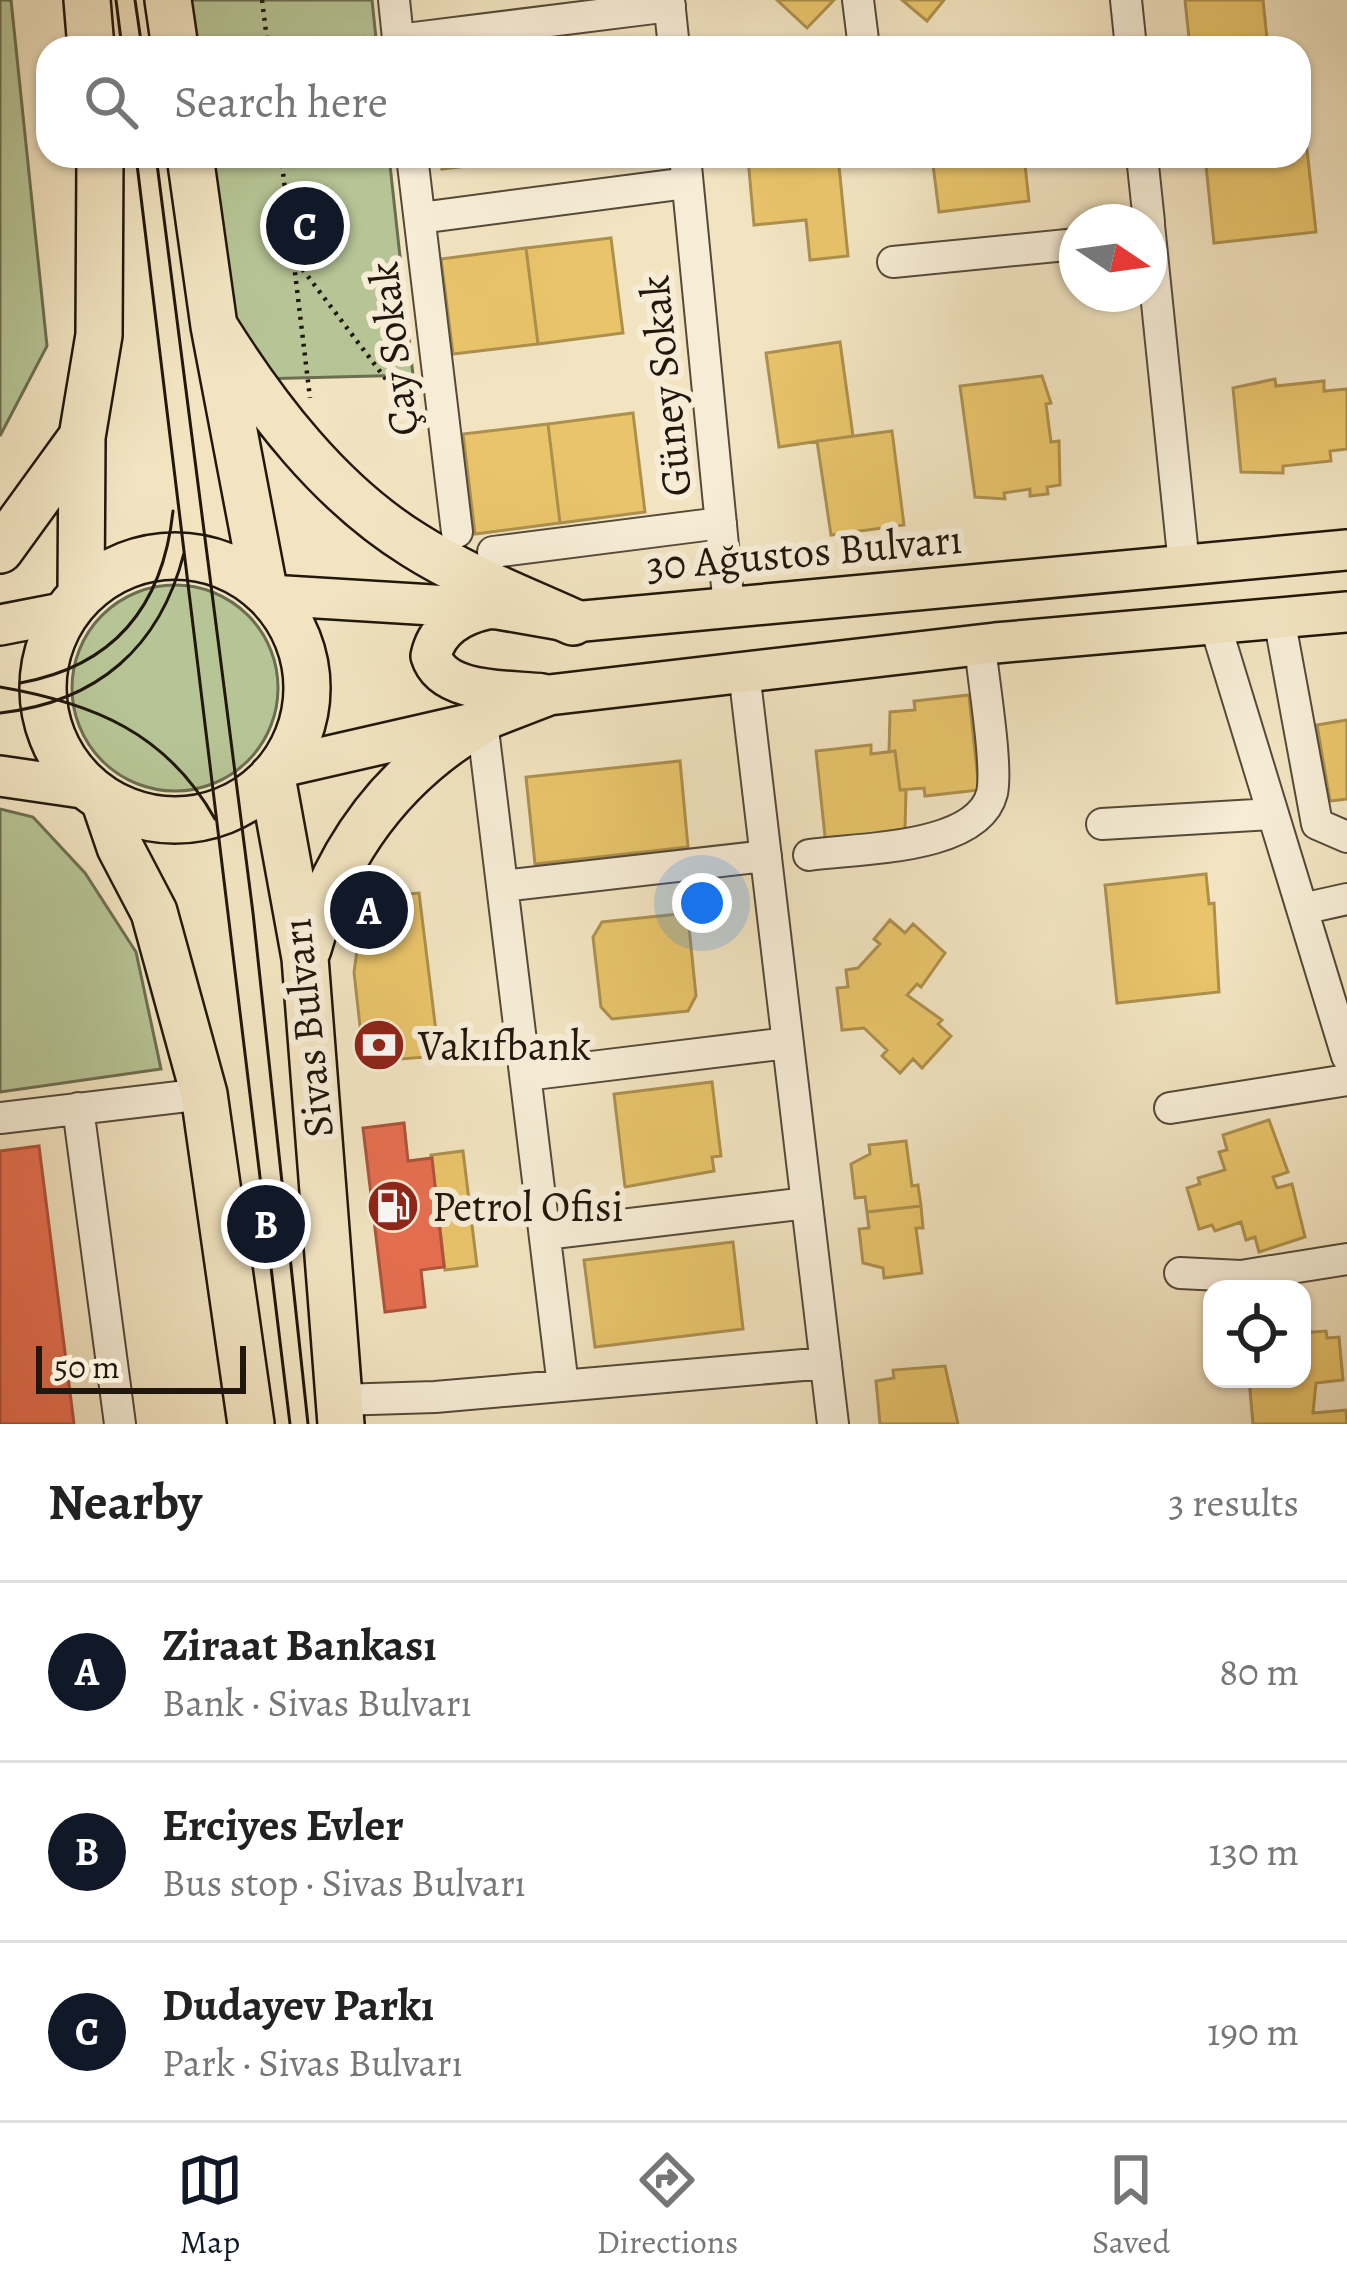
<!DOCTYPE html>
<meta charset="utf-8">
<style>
body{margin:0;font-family:Alegreya,serif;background:#f6f6f6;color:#222}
.controls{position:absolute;right:36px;bottom:36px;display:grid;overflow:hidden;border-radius:24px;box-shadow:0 3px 9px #0004}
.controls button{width:108px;height:108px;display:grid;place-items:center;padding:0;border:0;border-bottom:3px solid #e0e0e0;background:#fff;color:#222;font:60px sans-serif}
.compass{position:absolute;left:1059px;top:204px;width:108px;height:108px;border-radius:50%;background:#fff;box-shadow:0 3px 9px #0004;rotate:103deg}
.scale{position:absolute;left:36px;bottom:30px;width:210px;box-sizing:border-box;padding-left:12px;border:6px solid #21170c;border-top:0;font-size:33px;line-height:42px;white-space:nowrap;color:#21170c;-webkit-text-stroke:9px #f7edd7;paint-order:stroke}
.you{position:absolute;left:702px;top:903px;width:42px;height:42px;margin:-30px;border:9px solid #fff;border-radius:50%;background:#1a73e8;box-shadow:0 0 0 18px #1a73e833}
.badge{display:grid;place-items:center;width:78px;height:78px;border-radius:50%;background:#111827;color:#fff;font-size:39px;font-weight:700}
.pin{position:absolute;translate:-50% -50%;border:6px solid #fff;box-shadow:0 3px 12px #0006}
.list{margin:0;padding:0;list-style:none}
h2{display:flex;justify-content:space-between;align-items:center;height:156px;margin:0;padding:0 48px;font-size:51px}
h2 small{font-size:39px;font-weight:400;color:#767676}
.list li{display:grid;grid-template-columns:78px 1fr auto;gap:36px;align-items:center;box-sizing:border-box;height:180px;padding:0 48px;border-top:3px solid #e0e0e0}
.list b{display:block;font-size:45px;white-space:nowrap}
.list p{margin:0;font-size:39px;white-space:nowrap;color:#767676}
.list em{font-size:39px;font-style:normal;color:#767676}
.icon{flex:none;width:66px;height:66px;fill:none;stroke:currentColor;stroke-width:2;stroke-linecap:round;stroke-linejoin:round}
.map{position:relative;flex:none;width:1347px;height:1424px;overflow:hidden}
.search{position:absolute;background:#fff;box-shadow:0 3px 9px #0004;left:36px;right:36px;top:36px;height:132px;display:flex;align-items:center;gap:30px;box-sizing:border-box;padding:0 42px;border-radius:36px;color:#767676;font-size:45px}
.sheet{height:696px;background:#fff}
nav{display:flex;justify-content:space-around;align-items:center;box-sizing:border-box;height:168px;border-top:3px solid #e0e0e0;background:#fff;font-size:33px;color:#767676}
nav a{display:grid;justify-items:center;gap:6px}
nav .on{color:#111827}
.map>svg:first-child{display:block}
</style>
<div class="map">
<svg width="1347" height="1424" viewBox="0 0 1347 1424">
<rect width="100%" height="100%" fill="#f2e4c1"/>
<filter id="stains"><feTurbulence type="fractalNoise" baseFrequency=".00167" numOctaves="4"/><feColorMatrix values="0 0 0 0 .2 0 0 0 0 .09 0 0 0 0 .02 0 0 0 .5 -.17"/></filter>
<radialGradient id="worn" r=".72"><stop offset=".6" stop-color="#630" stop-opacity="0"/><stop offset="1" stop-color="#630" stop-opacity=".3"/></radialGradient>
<path fill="#b7c596" stroke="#6c6e51" stroke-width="3" d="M 0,0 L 11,0 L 47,346 L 0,436 Z
M 183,0 L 372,0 L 377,48 L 190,48 Z
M 204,156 L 389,156 L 413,375 L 257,379 L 223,295 Z
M72 688a103 103 0 1 1 206 0a103 103 0 1 1-206 0Z
M 0,809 L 33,817 L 85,873 L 136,952 L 161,1069 L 0,1092 Z"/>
<path fill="#e9c46a" stroke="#ad904e" stroke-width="3" d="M 777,0 L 834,0 L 807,28 Z
M 902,0 L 944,0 L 927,21 Z
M 1185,0 L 1263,0 L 1268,48 L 1190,48 Z
M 1299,131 L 1305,131 L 1316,232 L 1214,243 L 1205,156 L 1299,156 Z
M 440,156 L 548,156 L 442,169 Z
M 838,156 L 848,256 L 810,260 L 806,220 L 754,225 L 748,159 Z
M 942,156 L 1024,156 L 1029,201 L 939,212 L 933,165 L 943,164 Z
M 611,238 L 623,333 L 538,344 L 526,248 Z
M 526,248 L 538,344 L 453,354 L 441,259 Z
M 840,342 L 853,436 L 779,447 L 766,353 Z
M 1042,376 L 1051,403 L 1046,404 L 1051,442 L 1059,441 L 1060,485 L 1047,487 L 1048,494 L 1030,496 L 1030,489 L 1004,493 L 1005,499 L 975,497 L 960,386 Z
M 1275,379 L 1276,386 L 1324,381 L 1324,391 L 1347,389 L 1347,449 L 1330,451 L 1331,461 L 1283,466 L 1283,473 L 1241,472 L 1233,388 Z
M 633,413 L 645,512 L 560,523 L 548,424 Z
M 548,424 L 560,523 L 475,534 L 463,434 Z
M 892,431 L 904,525 L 831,535 L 817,441 Z
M 969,695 L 979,790 L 925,796 L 924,788 L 900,790 L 895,751 L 889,752 L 890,712 L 915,710 L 914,701 Z
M 1347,720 L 1347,799 L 1330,801 L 1317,725 Z
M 871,745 L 871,754 L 895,751 L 900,790 L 906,790 L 905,829 L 880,832 L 880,840 L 826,846 L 816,751 Z
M 680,761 L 688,847 L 535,864 L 526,777 Z
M 1206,874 L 1209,904 L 1214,903 L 1219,992 L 1117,1003 L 1105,885 Z
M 419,893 L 439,1056 L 364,1062 L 354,972 L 362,915 L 368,897 Z
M 678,914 L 689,927 L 696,996 L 688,1011 L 612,1019 L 601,1007 L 593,937 L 602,922 Z
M 890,920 L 905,933 L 913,924 L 945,953 L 921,987 L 917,984 L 907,995 L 942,1020 L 938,1024 L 951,1036 L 922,1068 L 913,1059 L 900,1073 L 882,1056 L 887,1050 L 864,1028 L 842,1030 L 837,988 L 848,987 L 846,970 L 858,968 L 880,944 L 874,939 Z
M 712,1082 L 721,1156 L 712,1157 L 714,1171 L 625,1187 L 614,1094 Z
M 1269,1120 L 1288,1172 L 1273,1177 L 1277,1188 L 1292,1184 L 1305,1237 L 1259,1252 L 1255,1237 L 1246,1240 L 1241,1222 L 1215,1231 L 1212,1225 L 1199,1229 L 1187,1188 L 1200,1184 L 1198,1178 L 1225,1170 L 1219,1152 L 1227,1150 L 1223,1135 Z
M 906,1141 L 912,1186 L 918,1185 L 921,1206 L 867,1212 L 865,1197 L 855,1198 L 851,1164 L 870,1154 L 869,1145 Z
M 463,1151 L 477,1266 L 445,1270 L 431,1155 Z
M 921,1206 L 923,1228 L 916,1228 L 922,1273 L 884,1278 L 883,1268 L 863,1263 L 859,1229 L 869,1228 L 867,1212 Z
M 733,1242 L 743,1329 L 595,1347 L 584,1260 Z
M 1326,1331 L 1327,1338 L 1339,1337 L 1343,1380 L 1316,1383 L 1313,1413 L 1346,1410 L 1347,1424 L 1253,1424 L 1249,1379 L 1302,1379 L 1302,1333 Z
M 945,1366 L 958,1424 L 880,1424 L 876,1381 L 894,1378 L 893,1370 Z"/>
<path fill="#e76f51" stroke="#ac553c" stroke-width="3" d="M 404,1123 L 408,1161 L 432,1158 L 444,1267 L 421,1270 L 425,1307 L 385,1312 L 363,1128 Z
M 39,1146 L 74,1424 L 0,1424 L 0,1151 Z"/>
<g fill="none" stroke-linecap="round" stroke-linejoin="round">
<g stroke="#554a39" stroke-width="34">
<path id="minor" d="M 394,0 L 399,48
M 669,0 L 674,48
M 858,0 L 864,48
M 1126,0 L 1131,48
M 398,40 L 670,6
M 412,156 L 457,532
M 685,156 L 729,607
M 1142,156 L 1149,222
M 420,218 L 687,183
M 1149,225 L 1184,565
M 893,262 L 1077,244
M 493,552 L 721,523
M 1279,618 L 1317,824 L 1347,837
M 1215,624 L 1347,1056
M 744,672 L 833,1424
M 482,721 L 563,1386
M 1102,824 L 1273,814
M 809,855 C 858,848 978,850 992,793 C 998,765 983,679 980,645
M 502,886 L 766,856
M 1302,909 L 1347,899
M 526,1075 L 788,1043
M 78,1108 L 120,1424
M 1170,1108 L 1347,1080
M 0,1118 L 204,1094
M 545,1234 L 807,1203
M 1180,1273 L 1241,1276 L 1347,1259
M 338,1400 L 435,1397 L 826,1363"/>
</g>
<g stroke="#21170c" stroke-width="44">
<path id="major" d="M 269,595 L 498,609 L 573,622 L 1347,550
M 487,609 C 460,615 437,628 431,656 C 443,695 510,690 543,694
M 0,625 L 67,612
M 281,767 L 482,721 L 549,695 L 995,643 L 1347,612
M 0,776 L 89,789"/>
</g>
<g stroke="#21170c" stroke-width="50">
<path id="highway" d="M 87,0 L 91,48
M 168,0 L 175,48
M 190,156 L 214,326 L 264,589
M 214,326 C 266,409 330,493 414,545 C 463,576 520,598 573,622
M 0,550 L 82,437
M43 688a132 132 0 1 1 264 0a132 132 0 1 1-264 0Z
M 81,594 L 82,437 L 99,335 L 100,156
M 272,777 L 305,958 L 341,1424
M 104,800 L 120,847 L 154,912 L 204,1094 L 251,1424
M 308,949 C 336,850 393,773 482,721"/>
</g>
<path stroke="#21170c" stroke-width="4.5" stroke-dasharray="3 6" stroke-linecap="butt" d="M 262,0 L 268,48
M 300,48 L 364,38
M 281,156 L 310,398
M 297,262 L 388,382"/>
<use href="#minor" stroke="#f7edd7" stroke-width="30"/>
<use href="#major" stroke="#f2e4c1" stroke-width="39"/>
<use href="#highway" stroke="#f2e4c1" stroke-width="45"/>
<path stroke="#21170c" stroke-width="3" d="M 116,0 L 122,48
M 135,0 L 142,48
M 136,156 L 290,1424
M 156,156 L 253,913 L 308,1424
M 20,683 C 114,666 163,606 173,511
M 0,687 C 93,703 167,733 215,819
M 0,713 C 97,702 160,648 184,553"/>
</g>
<defs>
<g id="bank-disc" transform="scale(2.7)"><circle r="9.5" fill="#8f2418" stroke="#f7edd7"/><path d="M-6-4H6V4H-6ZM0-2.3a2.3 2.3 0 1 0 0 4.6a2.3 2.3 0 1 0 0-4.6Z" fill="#fff"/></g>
<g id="fuel-disc" transform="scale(2.7)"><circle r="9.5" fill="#8f2418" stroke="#f7edd7"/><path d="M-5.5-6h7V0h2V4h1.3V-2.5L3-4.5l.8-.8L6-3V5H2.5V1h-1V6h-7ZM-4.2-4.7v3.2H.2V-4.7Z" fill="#fff"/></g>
</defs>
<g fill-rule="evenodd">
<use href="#bank-disc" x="379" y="1045"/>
<use href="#fuel-disc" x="393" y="1206"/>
</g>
<g text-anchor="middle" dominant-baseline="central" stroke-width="12" stroke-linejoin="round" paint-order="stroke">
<g font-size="42" fill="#21170c" stroke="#f7edd7">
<text transform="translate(393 349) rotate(-97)">Çay Sokak</text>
<text transform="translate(665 386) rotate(-96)">Güney Sokak</text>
<text transform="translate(804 552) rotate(-5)">30 Ağustos Bulvarı</text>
<text transform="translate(307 1028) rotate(-96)">Sivas Bulvarı</text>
</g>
<g font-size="42" fill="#21170c" stroke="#f7edd7" text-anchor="start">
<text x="418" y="1045">Vakıfbank</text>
<text x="432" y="1206">Petrol Ofisi</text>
</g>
</g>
<rect width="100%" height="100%" filter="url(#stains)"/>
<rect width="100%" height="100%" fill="url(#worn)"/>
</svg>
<div class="controls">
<button><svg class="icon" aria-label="locate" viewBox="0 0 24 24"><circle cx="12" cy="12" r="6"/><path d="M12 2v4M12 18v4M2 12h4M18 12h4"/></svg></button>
</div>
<svg class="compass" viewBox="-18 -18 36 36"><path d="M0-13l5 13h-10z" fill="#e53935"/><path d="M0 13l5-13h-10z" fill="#767676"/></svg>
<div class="scale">50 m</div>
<div class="you"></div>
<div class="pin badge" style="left:369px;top:910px">A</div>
<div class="pin badge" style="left:266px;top:1224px">B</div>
<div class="pin badge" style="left:305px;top:226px">C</div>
<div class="search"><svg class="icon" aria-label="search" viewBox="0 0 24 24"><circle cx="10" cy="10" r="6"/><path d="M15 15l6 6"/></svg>Search here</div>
</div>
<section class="sheet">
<h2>Nearby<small>3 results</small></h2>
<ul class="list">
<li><span class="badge">A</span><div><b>Ziraat Bankası</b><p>Bank · Sivas Bulvarı</p></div><em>80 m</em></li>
<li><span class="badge">B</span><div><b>Erciyes Evler</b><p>Bus stop · Sivas Bulvarı</p></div><em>130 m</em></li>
<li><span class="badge">C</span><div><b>Dudayev Parkı</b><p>Park · Sivas Bulvarı</p></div><em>190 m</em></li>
</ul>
</section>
<nav>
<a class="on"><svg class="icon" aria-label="map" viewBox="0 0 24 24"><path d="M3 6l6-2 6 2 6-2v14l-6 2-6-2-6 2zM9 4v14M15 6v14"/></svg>Map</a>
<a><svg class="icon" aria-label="directions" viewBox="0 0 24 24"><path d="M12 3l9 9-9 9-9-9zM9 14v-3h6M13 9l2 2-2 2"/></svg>Directions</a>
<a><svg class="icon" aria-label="saved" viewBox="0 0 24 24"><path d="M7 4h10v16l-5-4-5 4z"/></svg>Saved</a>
</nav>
